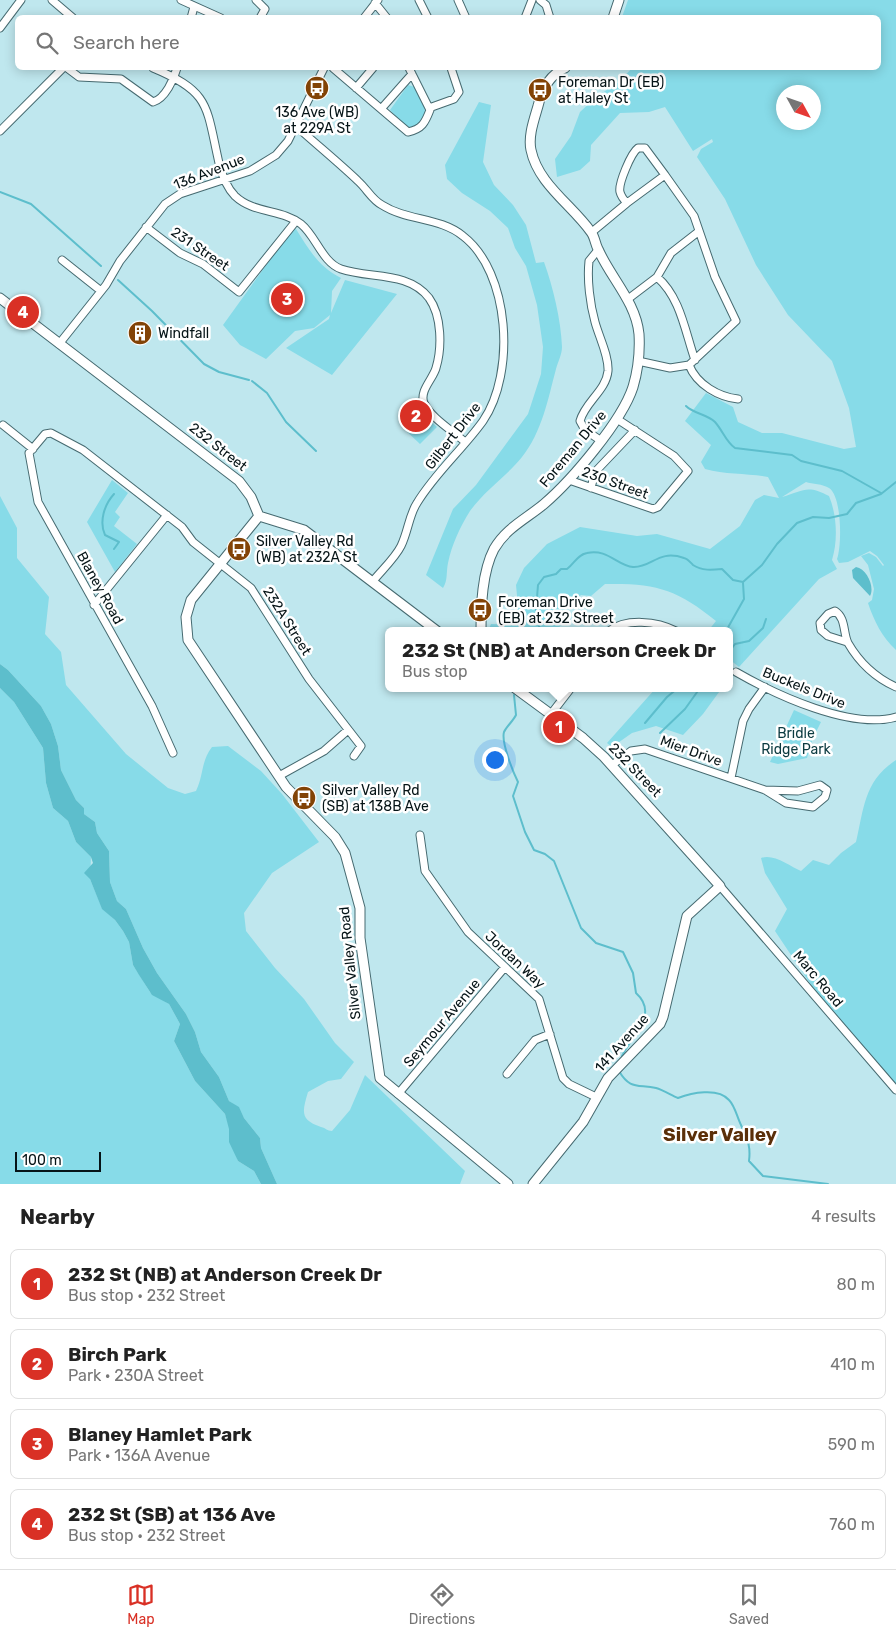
<!DOCTYPE html>
<meta charset="utf-8">
<style>
body{margin:0;font-family:Rubik,sans-serif;background:#f2f2f2;color:#222}
.compass{position:absolute;left:776px;top:85px;width:45px;height:45px;border-radius:50%;background:#fff;box-shadow:0 2px 12px #0003;rotate:130deg}
.scale{position:absolute;left:15px;bottom:12px;width:86px;box-sizing:border-box;padding-left:5px;border:2px solid #061417;border-top:0;font-size:14px;line-height:18px;white-space:nowrap;color:#061417;-webkit-text-stroke:4px #fff;paint-order:stroke}
.you{position:absolute;left:494px;top:759px;width:18px;height:18px;margin:-12px;border:4px solid #fff;border-radius:50%;background:#1a73e8;box-shadow:0 0 0 8px #1a73e833}
.badge{display:grid;place-items:center;width:32px;height:32px;border-radius:50%;background:#d93025;color:#fff;font-size:16px;font-weight:700}
.pin{position:absolute;translate:-50% -50%;border:2px solid #fff;box-shadow:0 1px 5px #0006}
.popup{position:absolute;left:385px;top:627px;width:348px;height:65px;box-sizing:border-box;display:grid;place-content:center;border-radius:8px;background:#fff;filter:drop-shadow(0 1px 4px #0005);font-size:16px;white-space:nowrap;color:#767676}
.popup b{font-size:19px;color:#222}
.popup::after{content:'';position:absolute;left:50%;top:100%;margin-left:-10px;border:10px solid transparent;border-top-color:#fff}
.list{margin:0;padding:0;list-style:none}
h2{display:flex;justify-content:space-between;align-items:center;height:65px;margin:0;padding:0 20px;font-size:21px}
h2 small{font-size:16px;font-weight:400;color:#767676}
.list li{display:grid;grid-template-columns:32px 1fr auto;gap:15px;align-items:center;box-sizing:border-box;height:70px;margin:0 10px 10px;padding:0 10px;border:1px solid #e0e0e0;border-radius:8px}
.list b{display:block;font-size:19px;white-space:nowrap}
.list p{margin:0;font-size:16px;white-space:nowrap;color:#767676}
.list em{font-size:16px;font-style:normal;color:#767676}
.icon{flex:none;width:28px;height:28px;fill:none;stroke:currentColor;stroke-width:2;stroke-linecap:round;stroke-linejoin:round}
.map{position:relative;flex:none;width:896px;height:1184px;overflow:hidden}
.search{position:absolute;background:#fff;box-shadow:0 2px 12px #0003;left:15px;right:15px;top:15px;height:55px;display:flex;align-items:center;gap:12px;box-sizing:border-box;padding:0 18px;border-radius:8px;color:#767676;font-size:19px}
.sheet{height:385px;background:#fff}
nav{display:flex;justify-content:space-around;align-items:center;box-sizing:border-box;height:70px;border-top:1px solid #e0e0e0;background:#fff;font-size:14px;color:#767676}
nav a{display:grid;justify-items:center;gap:2px}
nav .on{color:#d93025}
.map>svg:first-child{display:block}
</style>
<div class="map">
<svg width="896" height="1184" viewBox="0 0 896 1184">
<rect width="100%" height="100%" fill="#bfe7ee"/>
<path fill="#87dbe8" fill-rule="evenodd" d="M 628,0 L 896,0 L 896,650 C 882,637 874,621 868,603 L 872,600 L 874,589 L 868,565 L 861,556 L 869,553 L 876,557 L 883,566 L 884,565 L 877,556 L 870,551 L 848,562 L 839,563 L 837,559 C 842,546 842,496 829,488 C 823,484 812,484 806,482 L 782,497 C 803,491 807,484 829,496 C 837,515 838,541 832,560 L 837,569 L 819,579 L 739,667 L 729,659 L 729,631 L 708,631 L 716,621 C 677,589 655,583 605,584 L 591,596 L 581,595 L 562,612 L 559,631 L 488,631 L 491,624 L 516,625 L 518,606 L 516,585 L 524,568 L 547,544 L 580,527 L 637,536 L 657,534 L 710,549 L 740,526 L 755,500 L 764,495 L 779,498 L 768,477 C 747,473 726,475 705,469 L 701,462 L 711,445 L 685,421 L 706,393 L 733,407 L 738,422 L 762,433 L 782,433 L 844,449 L 856,447 L 849,408 L 832,361 L 788,315 L 756,265 L 725,199 L 697,157 L 701,149 L 713,142 L 712,139 L 693,151 L 665,107 L 649,112 L 620,113 L 591,145 L 590,161 L 580,170 L 557,177 L 555,159 L 571,136 L 580,112 L 596,97 L 619,82 L 632,68 L 878,68 L 878,18 L 622,17 ZM 784,92 L 814,92 L 814,122 L 784,122 Z
M 408,85 L 415,87 C 423,102 433,117 414,127 L 406,127 L 390,110 Z
M 479,102 L 491,105 L 483,162 L 494,185 L 513,205 L 526,225 L 536,263 L 544,262 C 553,287 561,320 562,347 C 562,354 558,362 556,369 C 548,399 542,432 522,457 C 506,477 485,490 470,511 C 460,527 452,544 448,563 C 446,573 448,580 443,588 L 426,575 L 453,509 L 476,485 L 528,414 L 541,374 L 543,347 L 537,305 L 526,266 L 515,248 L 508,228 L 490,211 L 462,193 L 447,179 L 445,165 Z
M 296,229 C 309,250 319,267 341,278 L 332,291 L 331,313 L 345,280 L 397,294 L 332,375 L 286,348 L 329,319 L 330,315 L 314,328 L 295,331 L 266,359 L 240,345 L 223,325 L 280,246 L 287,231 Z
M 413,405 L 437,427 L 420,444 L 402,427 Z
M 112,480 L 128,493 L 115,512 L 120,517 L 114,526 L 137,544 L 115,572 L 87,522 Z
M 0,496 L 17,528 L 17,558 L 49,597 L 45,634 L 61,652 L 66,685 L 126,754 L 168,788 L 185,794 L 196,791 C 204,774 201,761 212,747 L 228,746 L 261,771 L 282,794 L 319,842 L 272,873 L 244,913 L 246,931 L 275,968 L 304,999 L 335,1043 L 354,1062 L 341,1079 L 328,1081 L 308,1092 C 302,1112 300,1120 321,1127 C 326,1128 327,1131 332,1131 L 350,1110 L 365,1075 L 465,1171 L 460,1184 L 277,1184 L 261,1148 L 260,1138 L 244,1118 L 239,1108 L 229,1101 L 219,1077 L 201,1052 L 195,1032 L 186,1014 L 157,973 L 143,948 L 126,909 L 117,901 L 110,882 L 109,851 L 97,833 L 95,822 L 84,814 L 84,808 L 76,800 L 61,770 L 58,746 L 51,724 L 41,706 L 8,670 L 0,664 Z
M 0,688 L 14,702 L 43,748 L 46,783 L 53,808 L 68,821 L 76,842 L 91,857 L 90,879 L 102,908 L 115,920 L 123,931 L 129,942 L 133,965 L 150,992 L 169,1004 L 180,1024 L 174,1041 L 195,1081 L 225,1114 L 230,1129 L 229,1135 L 238,1161 L 254,1171 L 261,1184 L 0,1184 Z
M 656,688 L 722,688 L 703,714 L 683,735 L 656,726 L 632,733 L 612,747 L 607,743 Z
M 794,710 L 821,722 L 813,738 L 807,758 L 778,764 L 770,762 Z
M 896,760 L 896,1089 L 827,1009 L 775,931 L 787,909 L 765,873 L 761,858 C 773,853 790,866 801,871 L 813,860 L 829,865 L 841,853 L 856,842 C 864,808 864,781 896,760 Z"/>
<path fill="#5dbecc" d="M 856,567 C 867,569 875,587 870,596 L 853,578 L 852,570 Z
M 0,664 L 8,670 L 41,706 L 51,724 L 58,746 L 61,770 L 76,800 L 84,808 L 84,814 L 95,822 L 97,833 L 109,851 L 110,882 L 117,901 L 126,909 L 143,948 L 157,973 L 186,1014 L 195,1032 L 201,1052 L 219,1077 L 229,1101 L 239,1107 L 244,1118 L 260,1138 L 261,1148 L 277,1184 L 261,1184 L 254,1171 L 238,1161 L 229,1142 L 229,1129 L 225,1114 L 195,1081 L 174,1041 L 180,1024 L 169,1004 L 152,995 L 139,975 L 133,965 L 129,942 L 123,931 L 115,920 L 102,909 L 90,879 L 84,873 L 93,863 L 91,857 L 76,842 L 68,821 L 53,808 L 46,783 L 43,748 L 14,702 L 0,688 Z"/>
<g fill="none" stroke-linecap="round" stroke-linejoin="round">
<path stroke="#5dbecc" stroke-width="2" d="M 0,192 L 31,204 L 101,266
M 118,280 L 152,311 L 204,364 L 219,372 L 249,380
M 252,381 L 267,393 L 286,422 L 316,451
M 686,406 C 694,414 707,414 715,422 C 723,431 726,442 735,448 L 792,455 L 801,461 L 842,471 L 881,493
M 114,549 L 119,542 L 105,535 C 99,522 104,505 114,494
M 540,631 L 536,610 L 538,585 L 544,577 L 556,574 L 561,569 L 567,569 C 575,563 577,555 587,553 C 607,548 618,566 633,567 C 652,568 658,549 684,558 C 688,559 690,562 693,565 C 702,571 712,570 722,569 L 733,580 L 743,582 L 762,565 L 777,544 L 797,523 L 813,517 L 829,518 L 847,514 L 856,503 L 881,494 L 896,482
M 726,631 L 744,599 L 743,583
M 729,652 L 735,644 L 749,641 L 763,628 L 766,619
M 514,695 L 516,715 C 513,721 507,726 504,732 C 501,742 513,772 518,782 L 513,796 L 525,832 L 534,850 L 545,854 L 554,861 L 581,928 L 596,943 L 623,952 L 633,973 L 636,993 C 659,1014 633,1034 622,1056
M 645,723 L 667,697 L 678,688
M 660,733 L 685,709 L 700,688
M 619,1071 C 630,1090 638,1084 656,1088 C 663,1090 671,1095 678,1098 C 691,1093 718,1087 729,1100 C 735,1106 737,1117 741,1125 C 747,1139 751,1145 749,1161 L 763,1176 L 828,1184"/>
<g stroke="#466a70" stroke-width="9">
<path id="minor" d="M 52,0 L 73,18
M 181,0 L 221,18
M 256,0 L 265,9 L 260,18
M 419,0 L 428,18
M 458,0 L 466,18
M 540,0 L 546,5 L 550,18
M 375,3 L 387,18
M 191,18 L 194,7
M 364,18 L 378,0
M 525,18 L 532,0
M 0,28 L 21,0
M 67,68 L 79,77 L 121,79 L 153,102 C 165,99 174,79 177,68
M 153,68 C 211,92 206,106 219,163 C 222,175 226,187 235,196 C 254,214 282,209 301,224 C 316,236 322,262 341,269 C 370,279 408,271 429,298 C 442,316 442,348 436,368 C 433,379 419,391 424,403 C 432,419 452,430 465,442
M 333,68 L 408,132 C 422,129 425,123 430,110 L 409,68
M 356,88 L 373,68
M 429,108 L 454,99 L 459,92 L 451,68
M 381,109 L 412,74
M 296,126 C 317,145 338,162 358,181 C 367,189 372,200 382,205 C 407,221 440,217 463,236 C 510,272 516,373 483,421 C 463,449 435,473 417,503 C 409,515 408,532 401,546 C 395,558 382,570 373,581
M 0,131 L 63,68
M 146,227 L 180,253 L 203,264 L 239,292 L 296,221
M 592,232 L 627,203 C 624,200 621,196 620,192 C 618,184 631,153 638,148 L 645,148 L 665,175 L 627,203
M 598,250 L 589,261 C 587,280 590,304 595,322 C 599,337 609,356 608,371 C 606,391 585,402 580,421 L 585,430 L 600,440
M 62,260 L 101,291
M 657,277 C 681,298 685,332 695,360
M 628,299 L 657,277 L 671,253 L 698,232
M 59,344 L 106,285 L 120,261 L 165,204 L 180,194 L 250,171 L 276,155 L 288,141 L 324,68
M 638,361 L 670,368 L 689,365 L 736,321 L 715,277 L 694,216 L 665,175
M 689,365 C 697,385 719,397 738,399
M 3,425 L 33,449
M 569,480 L 653,509 L 658,507 L 688,471 L 674,456 L 617,419
M 591,488 L 595,472 L 635,430
M 94,605 L 167,515
M 609,631 C 626,618 657,621 676,631
M 847,642 L 828,636 L 821,630 L 820,623 L 828,614 L 835,611 C 846,618 843,633 848,643 C 859,662 876,678 896,687
M 736,672 C 776,695 851,730 896,717
M 551,714 L 571,688
M 173,753 L 152,706 L 38,502 L 29,453 L 45,434 L 51,433 L 83,450 L 182,527 L 193,542 L 251,588 L 309,679 L 361,746 L 354,756
M 612,765 L 631,751 L 645,749 L 765,790 L 786,803 L 813,807 L 825,797 L 827,790 L 820,785 L 798,791 L 765,790
M 279,776 L 324,751 L 348,730
M 731,778 L 743,721 L 749,709 L 765,687
M 420,835 L 425,871 L 468,932 L 539,999 L 563,1078 L 569,1084 L 596,1097
M 720,886 L 896,1090
M 507,1074 L 535,1040 L 550,1034
M 398,1094 L 505,967"/>
</g>
<g stroke="#466a70" stroke-width="11">
<path id="tertiary" d="M 613,18 L 619,0
M 0,298 L 239,481 L 251,497 L 259,516
M 259,516 L 191,600 L 186,617 L 188,640 L 286,787 L 335,837 L 345,853 L 360,908 L 360,938 L 380,1078 L 508,1184
M 259,516 L 304,530 L 437,631
M 481,631 C 481,606 482,572 494,549 C 506,528 526,519 544,504 C 572,480 622,421 633,387 C 638,370 640,351 639,334 C 636,302 610,277 598,249 C 595,244 595,237 591,232 C 572,205 538,184 531,150 C 528,136 534,120 538,106 C 542,89 549,75 565,68
M 515,688 L 583,738 L 604,757 L 720,886 L 687,916 L 663,1017 L 660,1024 L 608,1078 L 583,1122 L 533,1184"/>
</g>
<use href="#minor" stroke="#fff" stroke-width="7"/>
<use href="#tertiary" stroke="#fff" stroke-width="9"/>
</g>
<defs>
<g id="bus-disc" transform="scale(1.25)"><circle r="9.5" fill="#824306" stroke="#fff"/><path d="M-5-6H5V4H4V6H2V4H-2V6H-4V4H-5ZM-3.5-4V0h7V-4ZM-3.5 1.2v1.5H-2V1.2ZM2 1.2v1.5H3.5V1.2Z" fill="#fff"/></g>
<g id="building-disc" transform="scale(1.25)"><circle r="9.5" fill="#824306" stroke="#fff"/><path d="M-4-6H4V6H1V3H-1V6H-4ZM-2.5-4.3h1.7v1.8h-1.7ZM.8-4.3h1.7v1.8H.8ZM-2.5-1h1.7V.8h-1.7ZM.8-1h1.7V.8H.8Z" fill="#fff"/></g>
</defs>
<g fill-rule="evenodd">
<use href="#bus-disc" x="317" y="88"/>
<use href="#bus-disc" x="540" y="90"/>
<use href="#building-disc" x="140" y="333"/>
<use href="#bus-disc" x="239" y="549"/>
<use href="#bus-disc" x="480" y="610"/>
<use href="#bus-disc" x="304" y="798"/>
</g>
<g text-anchor="middle" dominant-baseline="central" stroke-width="5" stroke-linejoin="round" paint-order="stroke">
<g font-size="14" fill="#061417" stroke="#fff" text-anchor="start">
<text x="558" y="82">Foreman Dr (EB)<tspan x="558" dy="16">at Haley St</tspan></text>
<text x="317" y="112" text-anchor="middle">136 Ave (WB)<tspan x="317" dy="16">at 229A St</tspan></text>
<text x="158" y="333">Windfall</text>
<text x="256" y="541">Silver Valley Rd<tspan x="256" dy="16">(WB) at 232A St</tspan></text>
<text x="498" y="602">Foreman Drive<tspan x="498" dy="16">(EB) at 232 Street</tspan></text>
<text x="322" y="790">Silver Valley Rd<tspan x="322" dy="16">(SB) at 138B Ave</tspan></text>
</g>
<g font-size="14" fill="#061417" stroke="#fff">
<text transform="translate(209 172) rotate(-21)">136 Avenue</text>
<text transform="translate(200 249) rotate(34)">231 Street</text>
<text transform="translate(453 436) rotate(-52)">Gilbert Drive</text>
<text transform="translate(218 447) rotate(38)">232 Street</text>
<text transform="translate(573 449) rotate(-50)">Foreman Drive</text>
<text transform="translate(615 483) rotate(20)">230 Street</text>
<text transform="translate(100 588) rotate(61)">Blaney Road</text>
<text transform="translate(287 621) rotate(58)">232A Street</text>
<text transform="translate(804 688) rotate(22)">Buckels Drive</text>
<text transform="translate(691 751) rotate(20)">Mier Drive</text>
<text transform="translate(635 770) rotate(46)">232 Street</text>
<text transform="translate(515 960) rotate(43)">Jordan Way</text>
<text transform="translate(350 963) rotate(-96)">Silver Valley Road</text>
<text transform="translate(818 979) rotate(50)">Marc Road</text>
<text transform="translate(442 1023) rotate(-50)">Seymour Avenue</text>
<text transform="translate(622 1043) rotate(-48)">141 Avenue</text>
</g>
<g font-size="14" fill="#0c3b41" stroke="#fff">
<text x="796" y="733">Bridle<tspan x="796" dy="16">Ridge Park</tspan></text>
</g>
<g font-size="19" font-weight="bold" fill="#5b2f09" stroke="#fff">
<text x="720" y="1134">Silver Valley</text>
</g>
</g>
</svg>
<svg class="compass" viewBox="-18 -18 36 36"><path d="M0-13l5 13h-10z" fill="#e53935"/><path d="M0 13l5-13h-10z" fill="#767676"/></svg>
<div class="scale">100 m</div>
<div class="you"></div>
<div class="pin badge" style="left:559px;top:727px">1</div>
<div class="popup"><b>232 St (NB) at Anderson Creek Dr</b>Bus stop</div>
<div class="pin badge" style="left:416px;top:416px">2</div>
<div class="pin badge" style="left:287px;top:299px">3</div>
<div class="pin badge" style="left:23px;top:312px">4</div>
<div class="search"><svg class="icon" aria-label="search" viewBox="0 0 24 24"><circle cx="10" cy="10" r="6"/><path d="M15 15l6 6"/></svg>Search here</div>
</div>
<section class="sheet">
<h2>Nearby<small>4 results</small></h2>
<ul class="list">
<li><span class="badge">1</span><div><b>232 St (NB) at Anderson Creek Dr</b><p>Bus stop · 232 Street</p></div><em>80 m</em></li>
<li><span class="badge">2</span><div><b>Birch Park</b><p>Park · 230A Street</p></div><em>410 m</em></li>
<li><span class="badge">3</span><div><b>Blaney Hamlet Park</b><p>Park · 136A Avenue</p></div><em>590 m</em></li>
<li><span class="badge">4</span><div><b>232 St (SB) at 136 Ave</b><p>Bus stop · 232 Street</p></div><em>760 m</em></li>
</ul>
</section>
<nav>
<a class="on"><svg class="icon" aria-label="map" viewBox="0 0 24 24"><path d="M3 6l6-2 6 2 6-2v14l-6 2-6-2-6 2zM9 4v14M15 6v14"/></svg>Map</a>
<a><svg class="icon" aria-label="directions" viewBox="0 0 24 24"><path d="M12 3l9 9-9 9-9-9zM9 14v-3h6M13 9l2 2-2 2"/></svg>Directions</a>
<a><svg class="icon" aria-label="saved" viewBox="0 0 24 24"><path d="M7 4h10v16l-5-4-5 4z"/></svg>Saved</a>
</nav>
